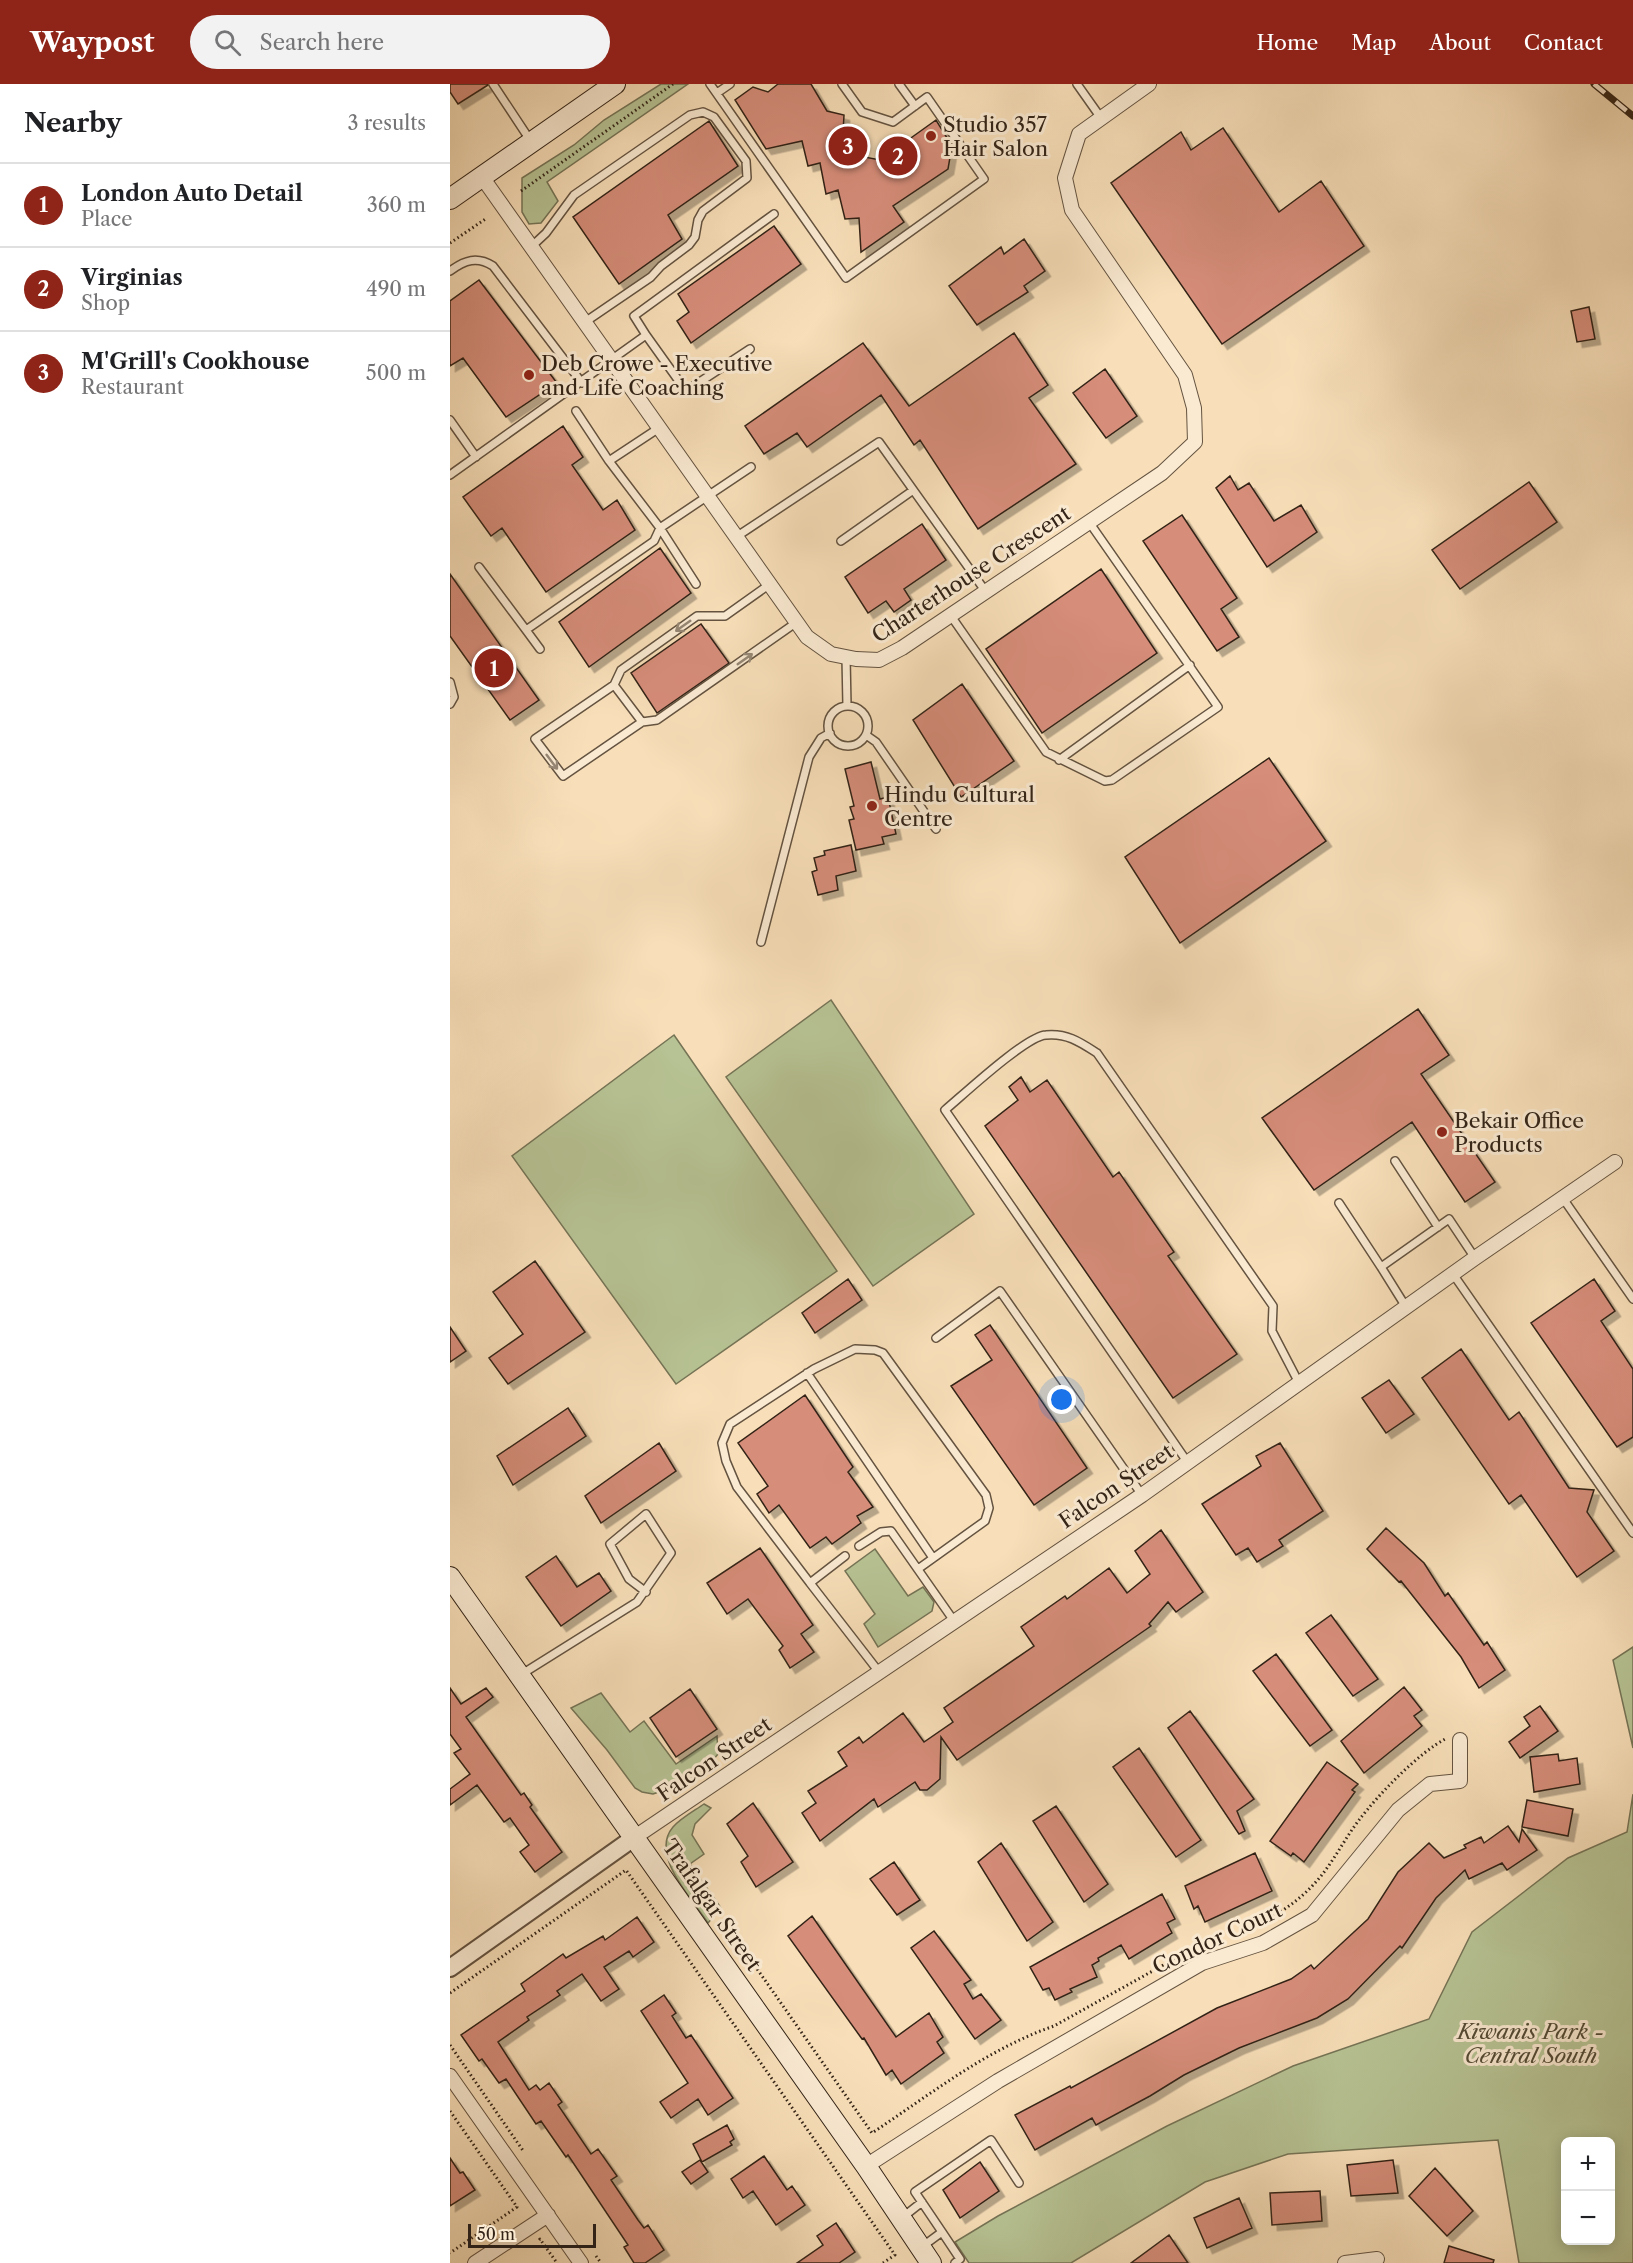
<!DOCTYPE html>
<meta charset="utf-8">
<style>
body{margin:0;font-family:"Libre Caslon Text",serif;background:#f2f2f2;color:#202124}
.controls{position:absolute;right:18px;bottom:18px;display:grid;overflow:hidden;border-radius:9px;box-shadow:0 3px 15px #0003}
.controls button{width:54px;height:54px;display:grid;place-items:center;padding:0;border:0;border-bottom:2px solid #e0e0e0;background:#fff;color:#202124;font:30px sans-serif}
.scale{position:absolute;left:18px;bottom:15px;width:128px;box-sizing:border-box;padding-left:6px;border:3px solid #332417;border-top:0;font-size:16px;line-height:21px;white-space:nowrap;color:#332417;-webkit-text-stroke:4px #faead2;paint-order:stroke}
.you{position:absolute;left:612px;top:1316px;width:21px;height:21px;margin:-15px;border:4px solid #fff;border-radius:50%;background:#1a73e8;box-shadow:0 0 0 9px #1a73e833}
.badge{display:grid;place-items:center;width:39px;height:39px;border-radius:50%;background:#8f2418;color:#fff;font-size:20px;font-weight:700}
.pin{position:absolute;translate:-50% -50%;border:3px solid #fff;box-shadow:0 2px 6px #0006}
.list{margin:0;padding:0;list-style:none}
h2{display:flex;justify-content:space-between;align-items:center;height:78px;margin:0;padding:0 24px;font-size:26px}
h2 small{font-size:20px;font-weight:400;color:#757577}
.list li{display:grid;grid-template-columns:39px 1fr auto;gap:18px;align-items:center;box-sizing:border-box;height:84px;padding:0 24px;border-top:2px solid #e0e0e0}
.list b{display:block;font-size:22px;white-space:nowrap}
.list p{margin:0;font-size:20px;white-space:nowrap;color:#757577}
.list em{font-size:20px;font-style:normal;color:#757577}
.icon{flex:none;width:33px;height:33px;fill:none;stroke:currentColor;stroke-width:2;stroke-linecap:round;stroke-linejoin:round}
.map{position:relative;flex:none;width:1183px;height:2179px;overflow:hidden}
header{display:flex;align-items:center;gap:36px;box-sizing:border-box;height:84px;padding:0 30px;background:#8f2418;color:#fff}
header strong{font-size:28px}
nav{display:flex;gap:33px;margin-inline-start:auto;font-size:21px}
.search{width:420px;height:54px;background:#f2f2f2;display:flex;align-items:center;gap:15px;box-sizing:border-box;padding:0 21px;border-radius:33px;color:#757577;font-size:22px}
main{display:flex}
aside{flex:1;background:#fff}
.map>svg:first-child{display:block}
</style>
<header>
<strong>Waypost</strong>
<div class="search"><svg class="icon" aria-label="search" viewBox="0 0 24 24"><circle cx="10" cy="10" r="6"/><path d="M15 15l6 6"/></svg>Search here</div>
<nav><a>Home</a><a>Map</a><a>About</a><a>Contact</a></nav>
</header>
<main>
<aside>
<h2>Nearby<small>3 results</small></h2>
<ul class="list">
<li><span class="badge">1</span><div><b>London Auto Detail</b><p>Place</p></div><em>360 m</em></li>
<li><span class="badge">2</span><div><b>Virginias</b><p>Shop</p></div><em>490 m</em></li>
<li><span class="badge">3</span><div><b>M'Grill's Cookhouse</b><p>Restaurant</p></div><em>500 m</em></li>
</ul>
</aside>
<div class="map">
<svg width="1183" height="2179" viewBox="0 0 1183 2179">
<defs>
<filter id="shadow"><feDropShadow dx="5.5" dy="5.5" stdDeviation="0" flood-color="#0004"/></filter>
</defs>
<rect width="100%" height="100%" fill="#f8dfb9"/>
<filter id="stains"><feTurbulence type="fractalNoise" baseFrequency=".00333" numOctaves="4"/><feColorMatrix values="0 0 0 0 .2 0 0 0 0 .09 0 0 0 0 .02 0 0 0 .5 -.17"/></filter>
<radialGradient id="worn" r=".72"><stop offset=".6" stop-color="#630" stop-opacity="0"/><stop offset="1" stop-color="#630" stop-opacity=".3"/></radialGradient>
<path fill="#b7c394" stroke="#757456" stroke-width="1.5" fill-rule="evenodd" d="M 211,0 L 238,0 L 97,98 L 108,117 L 91,139 L 79,140 L 72,128 L 72,94 L 124,61 L 154,36 Z
M 381,916 L 524,1130 L 423,1202 L 276,993 Z
M 224,951 L 387,1187 L 226,1300 L 62,1072 Z
M 425,1465 L 458,1512 L 473,1503 L 484,1518 L 482,1527 L 428,1563 L 414,1540 L 425,1530 L 395,1487 Z
M 1183,1563 L 1183,1664 L 1163,1576 Z
M 151,1609 L 180,1648 L 194,1637 L 226,1680 L 267,1652 L 268,1670 L 248,1694 L 228,1708 L 225,1703 L 203,1710 L 192,1708 L 185,1704 L 157,1666 L 121,1624 Z
M 1183,1710 L 1183,2179 L 1069,2179 L 1048,2056 L 838,2070 L 755,2098 L 621,2179 L 519,2179 L 505,2158 L 548,2132 L 717,2042 L 843,1982 L 979,1935 L 1022,1848 L 1118,1774 L 1177,1748 ZM 1116,2058 L 1160,2058 L 1160,2156 L 1116,2156 Z
M 254,1720 L 261,1724 L 245,1740 L 242,1751 L 254,1770 L 240,1780 L 271,1824 L 258,1839 C 243,1816 199,1771 223,1743 C 231,1734 244,1727 254,1720 Z"/>
<path fill="#d68d7a" stroke="#332417" stroke-width="1.5" filter="url(#shadow)" d="M 0,0 L 37,0 L 38,1 L 8,20 L 0,8 Z
M 328,0 L 361,0 L 377,27 L 394,31 L 393,49 L 411,52 L 409,72 L 430,76 L 486,36 L 502,62 L 498,85 L 443,122 L 454,138 L 411,168 L 409,134 L 395,135 L 388,106 L 376,110 L 370,79 L 358,82 L 352,57 L 316,65 L 285,16 L 303,3 L 318,8 Z
M 259,37 L 288,82 L 218,131 L 232,155 L 169,200 L 123,133 Z
M 773,44 L 829,128 L 871,97 L 914,162 L 772,260 L 661,99 L 731,48 L 741,66 Z
M 324,142 L 351,180 L 241,259 L 227,237 L 239,228 L 228,210 Z
M 574,155 L 595,187 L 574,202 L 578,208 L 527,241 L 499,202 L 551,163 L 554,170 Z
M 29,196 L 107,299 L 56,333 L 13,274 L 0,282 L 0,217 Z
M 1139,223 L 1145,255 L 1127,258 L 1121,227 Z
M 564,249 L 598,301 L 579,314 L 626,380 L 528,445 L 470,356 L 464,361 L 431,311 L 357,363 L 347,349 L 314,370 L 295,342 L 413,259 L 459,322 Z
M 655,285 L 687,332 L 656,354 L 623,309 Z
M 113,342 L 133,373 L 122,381 L 153,426 L 167,416 L 185,446 L 96,508 L 52,444 L 41,452 L 13,413 Z
M 780,392 L 788,406 L 799,399 L 824,437 L 851,421 L 867,448 L 817,483 L 766,404 Z
M 1079,398 L 1107,438 L 1010,505 L 982,466 Z
M 732,431 L 787,514 L 771,525 L 789,553 L 767,567 L 693,457 Z
M 472,440 L 496,476 L 454,505 L 461,516 L 444,528 L 436,517 L 418,529 L 395,493 Z
M 210,464 L 241,509 L 139,583 L 109,538 Z
M 651,485 L 707,569 L 592,649 L 536,565 Z
M 0,490 L 89,616 L 60,636 L 0,552 Z
M 251,540 L 279,579 L 207,629 L 181,589 Z
M 512,600 L 564,677 L 511,713 L 463,636 Z
M 819,674 L 876,757 L 730,859 L 675,773 Z
M 421,678 L 430,715 L 438,713 L 446,750 L 432,753 L 434,760 L 406,766 L 399,736 L 404,735 L 400,723 L 404,722 L 395,685 Z
M 401,761 L 406,787 L 386,792 L 388,806 L 368,811 L 362,788 L 367,786 L 364,774 L 375,771 L 374,767 Z
M 968,925 L 999,971 L 971,990 L 1045,1098 L 1015,1118 L 962,1038 L 864,1106 L 812,1034 Z
M 571,993 L 580,1008 L 597,996 L 663,1093 L 669,1088 L 724,1168 L 718,1172 L 787,1270 L 723,1314 L 535,1042 L 568,1016 L 559,1003 Z
M 85,1177 L 135,1248 L 58,1300 L 39,1274 L 73,1250 L 43,1208 Z
M 398,1195 L 412,1216 L 365,1249 L 352,1229 Z
M 1144,1195 L 1165,1227 L 1151,1237 L 1183,1285 L 1183,1353 L 1167,1363 L 1081,1239 Z
M 540,1241 L 637,1384 L 584,1421 L 501,1302 L 542,1276 L 525,1251 Z
M 0,1243 L 16,1267 L 0,1278 Z
M 1011,1265 L 1059,1336 L 1069,1328 L 1119,1404 L 1144,1406 L 1137,1428 L 1164,1467 L 1127,1493 L 1071,1411 L 1059,1420 L 972,1294 Z
M 939,1296 L 964,1330 L 936,1349 L 912,1314 Z
M 355,1311 L 403,1383 L 398,1388 L 423,1423 L 407,1432 L 411,1439 L 382,1460 L 376,1453 L 360,1464 L 329,1421 L 319,1429 L 307,1410 L 318,1402 L 288,1359 Z
M 118,1324 L 136,1352 L 63,1401 L 47,1372 Z
M 209,1359 L 226,1387 L 151,1439 L 135,1412 Z
M 830,1359 L 873,1427 L 829,1456 L 833,1462 L 807,1478 L 798,1464 L 786,1471 L 752,1420 L 811,1382 L 806,1372 Z
M 936,1444 L 974,1479 L 995,1512 L 998,1509 L 1034,1561 L 1037,1558 L 1055,1586 L 1029,1604 L 1011,1573 L 951,1497 L 949,1498 L 917,1465 Z
M 711,1446 L 753,1508 L 726,1528 L 718,1518 L 699,1540 L 701,1542 L 507,1676 L 491,1653 L 490,1695 L 477,1706 L 470,1706 L 465,1698 L 428,1723 L 424,1715 L 370,1757 L 352,1729 L 366,1719 L 358,1707 L 397,1682 L 388,1668 L 409,1653 L 413,1659 L 453,1629 L 474,1658 L 503,1638 L 494,1624 L 584,1562 L 571,1543 L 615,1512 L 617,1515 L 659,1484 L 677,1509 L 700,1490 L 685,1467 Z
M 310,1464 L 363,1541 L 351,1550 L 364,1568 L 340,1584 L 329,1566 L 333,1562 L 298,1515 L 277,1530 L 257,1499 Z
M 106,1472 L 127,1503 L 149,1489 L 161,1507 L 111,1542 L 76,1493 Z
M 881,1531 L 928,1595 L 903,1612 L 856,1549 Z
M 826,1570 L 882,1646 L 860,1662 L 803,1587 Z
M 954,1603 L 972,1626 L 964,1632 L 972,1642 L 914,1689 L 891,1657 Z
M 0,1604 L 11,1620 L 36,1604 L 43,1613 L 16,1633 L 71,1711 L 74,1709 L 82,1721 L 80,1723 L 112,1768 L 85,1788 L 70,1768 L 79,1761 L 60,1734 L 54,1738 L 27,1701 L 0,1721 L 0,1705 L 20,1690 L 4,1669 L 11,1665 L 0,1650 Z
M 240,1605 L 267,1645 L 226,1673 L 200,1634 Z
M 1090,1622 L 1108,1647 L 1070,1674 L 1059,1658 L 1080,1642 L 1074,1633 Z
M 740,1627 L 804,1715 L 787,1727 L 795,1747 L 789,1750 L 718,1644 Z
M 689,1664 L 751,1756 L 726,1773 L 663,1683 Z
M 1108,1670 L 1109,1677 L 1127,1674 L 1130,1700 L 1084,1708 L 1080,1673 Z
M 877,1678 L 908,1700 L 902,1706 L 905,1708 L 854,1778 L 843,1769 L 841,1772 L 820,1757 Z
M 1077,1716 L 1123,1725 L 1118,1752 L 1072,1743 Z
M 303,1719 L 343,1778 L 306,1803 L 291,1778 L 298,1772 L 277,1740 Z
M 606,1722 L 658,1800 L 634,1818 L 583,1737 Z
M 1058,1742 L 1069,1758 L 1072,1745 L 1087,1766 L 1057,1786 L 1052,1779 L 1019,1795 L 1015,1786 L 986,1814 L 952,1864 L 950,1862 L 898,1915 L 867,1934 L 789,1964 L 734,1991 L 700,2012 L 646,2041 L 642,2034 L 585,2066 L 565,2031 L 620,2002 L 621,2004 L 767,1924 L 841,1895 L 861,1881 L 864,1885 L 918,1835 L 948,1788 L 979,1759 L 994,1774 L 1016,1764 L 1014,1761 L 1031,1753 L 1034,1759 Z
M 551,1759 L 603,1838 L 577,1857 L 528,1778 Z
M 805,1769 L 822,1807 L 755,1838 L 748,1822 L 744,1825 L 735,1802 Z
M 444,1778 L 470,1816 L 447,1831 L 420,1795 Z
M 712,1810 L 725,1835 L 717,1839 L 722,1849 L 679,1875 L 671,1861 L 648,1874 L 649,1877 L 642,1881 L 647,1893 L 620,1905 L 622,1908 L 605,1916 L 599,1904 L 593,1906 L 580,1883 Z
M 362,1832 L 446,1953 L 479,1929 L 493,1953 L 487,1958 L 494,1969 L 451,2000 L 442,1986 L 436,1991 L 414,1954 L 412,1955 L 338,1852 Z
M 187,1833 L 204,1858 L 183,1873 L 179,1867 L 154,1883 L 169,1905 L 151,1917 L 132,1890 L 107,1907 L 110,1911 L 77,1933 L 79,1936 L 48,1958 L 79,2006 L 86,2001 L 90,2006 L 99,1999 L 112,2018 L 108,2021 L 141,2070 L 148,2065 L 167,2092 L 161,2096 L 188,2136 L 194,2144 L 198,2141 L 214,2166 L 195,2179 L 184,2179 L 174,2163 L 178,2161 L 118,2071 L 116,2073 L 91,2037 L 86,2040 L 56,1995 L 49,1999 L 32,1975 L 29,1977 L 11,1951 L 75,1907 L 71,1900 L 113,1870 L 116,1874 L 153,1852 L 155,1856 Z
M 484,1847 L 521,1896 L 514,1900 L 523,1915 L 531,1910 L 551,1936 L 525,1955 L 461,1864 Z
M 214,1911 L 226,1929 L 222,1932 L 236,1954 L 241,1951 L 283,2014 L 258,2031 L 248,2015 L 221,2034 L 210,2018 L 238,1999 L 191,1927 Z
M 277,2041 L 284,2055 L 280,2058 L 282,2061 L 252,2078 L 243,2060 Z
M 314,2072 L 337,2106 L 342,2102 L 355,2121 L 326,2141 L 303,2107 L 293,2114 L 281,2095 Z
M 0,2074 L 10,2089 L 13,2088 L 25,2106 L 0,2122 Z
M 250,2076 L 258,2088 L 241,2100 L 232,2088 Z
M 943,2076 L 948,2109 L 901,2112 L 897,2081 Z
M 530,2078 L 549,2107 L 510,2134 L 493,2106 Z
M 985,2084 L 1023,2127 L 997,2152 L 959,2112 Z
M 870,2107 L 872,2137 L 822,2141 L 820,2109 Z
M 789,2114 L 802,2144 L 757,2164 L 744,2134 Z
M 386,2139 L 405,2168 L 389,2179 L 347,2179 L 373,2161 L 367,2152 Z
M 719,2151 L 738,2179 L 681,2179 Z
M 999,2162 L 1044,2176 L 1043,2179 L 994,2179 Z"/>
<g fill="none" stroke-linecap="round" stroke-linejoin="round">
<g stroke="#645340" stroke-width="10">
<path id="service" d="M 43,0 L 80,56
M 260,0 L 396,194 L 534,95 L 477,13 L 443,38 L 412,28 L 392,0
M 449,0 L 465,22
M 627,0 L 651,34
M 267,9 L 280,0
M 81,163 L 96,149 L 124,111 L 240,31 L 253,28 L 264,33 L 296,77 L 297,94 L 253,127 L 248,136 L 245,153 L 239,161 L 211,182 L 201,193 L 135,238
M 0,187 C 15,176 27,172 43,182 L 132,299
M 196,251 L 184,232 L 324,130
M 126,327 L 159,377
M 0,336 L 26,373
M 209,344 L 159,377 L 210,444 L 246,500
M 0,391 L 196,251 L 236,307 L 300,265
M 286,453 L 429,358 L 536,508
M 391,457 L 462,407
M 29,483 L 76,546 L 204,457 L 210,444 L 301,383
M 320,500 L 275,532 L 247,532 L 171,586 L 164,601 L 85,655 L 113,692 L 192,638 L 207,636 L 347,538
M 501,532 L 596,668 L 655,697 L 662,696 L 768,623 L 639,438
M 76,546 L 90,565
M 396,573 L 397,622
M 0,598 L 4,613 L 0,620
M 164,601 L 192,638
M378 642a20 20 0 1 1 40 0a20 20 0 1 1-40 0Z
M 416,651 L 426,658 L 486,745
M 609,676 L 740,581
M 311,858 L 359,673 L 371,654 L 380,649
M 945,1077 L 988,1143
M 1112,1113 L 1183,1215
M 889,1119 L 931,1183
M 1003,1190 L 1183,1449
M 956,1223 L 931,1183 L 999,1135 L 1025,1174
M 486,1254 L 550,1207 L 692,1411
M 357,1289 L 483,1474
M 738,1379 L 495,1026 C 513,1011 576,952 596,951 C 617,949 630,958 647,969 L 823,1222 L 822,1247 L 849,1299
M 409,1462 L 431,1448 L 441,1447 L 504,1537
M 395,1472 L 360,1499 L 429,1588
M 360,1499 L 287,1403 L 276,1377 L 272,1359 L 280,1340 L 364,1285 L 405,1265 L 425,1266 L 433,1269 L 536,1411 L 539,1424 L 535,1437 L 468,1485
M 72,1590 L 187,1518 L 221,1469 L 196,1430 L 160,1460 L 179,1495 L 196,1508
M 453,2133 L 472,2118
M 492,2148 L 510,2175 L 505,2179
M 473,2162 L 492,2148 L 465,2108 L 541,2056 L 569,2099"/>
</g>
<g stroke="#645340" stroke-width="16">
<path id="minor" d="M 32,93 L 357,553 L 381,570 L 406,575 L 429,576 L 452,564 L 712,389 L 745,358 L 744,324 L 735,291 L 622,126 L 615,94 L 629,50 L 699,0
M 185,1753 L 692,1411 L 1025,1174 L 1165,1078
M 0,1992 L 131,2179
M 416,2082 L 548,1997 L 752,1879 L 813,1859 L 862,1831 L 948,1726 L 980,1700 L 1010,1697 L 1010,1656
M 25,2179 L 98,2131
M 895,2179 L 927,2175"/>
</g>
<g stroke="#645340" stroke-width="20">
<path id="tertiary" d="M 0,1884 L 185,1753"/>
</g>
<g stroke="#332417" stroke-width="22">
<path id="secondary" d="M 0,115 L 165,0
M 0,1493 L 416,2082 L 481,2179"/>
</g>
<path stroke="#332417" stroke-width="3" stroke-dasharray="1.5 3" stroke-linecap="butt" d="M 71,107 L 223,0
M 0,159 L 37,134
M 791,1849 C 817,1837 844,1822 864,1800 C 882,1781 893,1757 909,1736 C 929,1710 968,1669 997,1654
M 284,1852 L 422,2049 C 481,2010 537,1965 604,1942 L 726,1874
M 0,1909 L 176,1786 L 445,2171 L 433,2179
M 0,1961 L 74,2068
M 0,2027 L 67,2123 L 0,2169
M 89,2156 L 90,2155 L 107,2179
M 146,2172 L 151,2179"/>
<use href="#service" stroke="#faead2" stroke-width="7"/>
<use href="#minor" stroke="#faead2" stroke-width="14"/>
<use href="#tertiary" stroke="#faead2" stroke-width="16"/>
<use href="#secondary" stroke="#faead2" stroke-width="20"/>
<g stroke="#332417" stroke-width="7">
<path id="rail" d="M 1144,0 L 1183,32"/>
</g>
<use href="#rail" stroke="#faead2" stroke-width="4.5" stroke-dasharray="14" stroke-linecap="butt"/>
</g>
<defs><path id="oneway-shaft" d="M-6 0H5M1.5-3L5.5 0L1.5 3" fill="none" stroke-width="1.6" stroke-linecap="round" stroke-linejoin="round" transform="scale(1.5)"/></defs>
<g stroke="#968774">
<use href="#oneway-shaft" transform="translate(233 542) rotate(145)"/>
<use href="#oneway-shaft" transform="translate(295 575) rotate(-35)"/>
<use href="#oneway-shaft" transform="translate(102 678) rotate(53)"/>
</g>
<g fill="#8f2418" stroke="#faead2" stroke-width="2">
<circle cx="481" cy="52" r="6"/>
<circle cx="79" cy="291" r="6"/>
<circle cx="422" cy="722" r="6"/>
<circle cx="992" cy="1048" r="6"/>
</g>
<g text-anchor="middle" dominant-baseline="central" stroke-width="6" stroke-linejoin="round" paint-order="stroke">
<g font-size="21" fill="#332417" stroke="#faead2" text-anchor="start">
<text x="493" y="40">Studio 357<tspan x="493" dy="24">Hair Salon</tspan></text>
<text x="91" y="279">Deb Crowe - Executive<tspan x="91" dy="24">and Life Coaching</tspan></text>
<text x="434" y="710">Hindu Cultural<tspan x="434" dy="24">Centre</tspan></text>
<text x="1004" y="1036">Bekair Office<tspan x="1004" dy="24">Products</tspan></text>
</g>
<g font-size="21" fill="#332417" stroke="#faead2">
<text transform="translate(521 490) rotate(-33)">Charterhouse Crescent</text>
<text transform="translate(666 1402) rotate(-34)">Falcon Street</text>
<text transform="translate(264 1675) rotate(-34)">Falcon Street</text>
<text transform="translate(262 1821) rotate(55)">Trafalgar Street</text>
<text transform="translate(767 1854) rotate(-25)">Condor Court</text>
</g>
<g font-size="21" font-style="italic" fill="#544c36" stroke="#faead2">
<text x="1081" y="1947">Kiwanis Park -<tspan x="1081" dy="24">Central South</tspan></text>
</g>
</g>
<rect width="100%" height="100%" filter="url(#stains)"/>
<rect width="100%" height="100%" fill="url(#worn)"/>
</svg>
<div class="controls">
<button>+</button>
<button>−</button>
</div>
<div class="scale">50 m</div>
<div class="you"></div>
<div class="pin badge" style="left:44px;top:584px">1</div>
<div class="pin badge" style="left:448px;top:72px">2</div>
<div class="pin badge" style="left:398px;top:62px">3</div>
</div>
</main>
